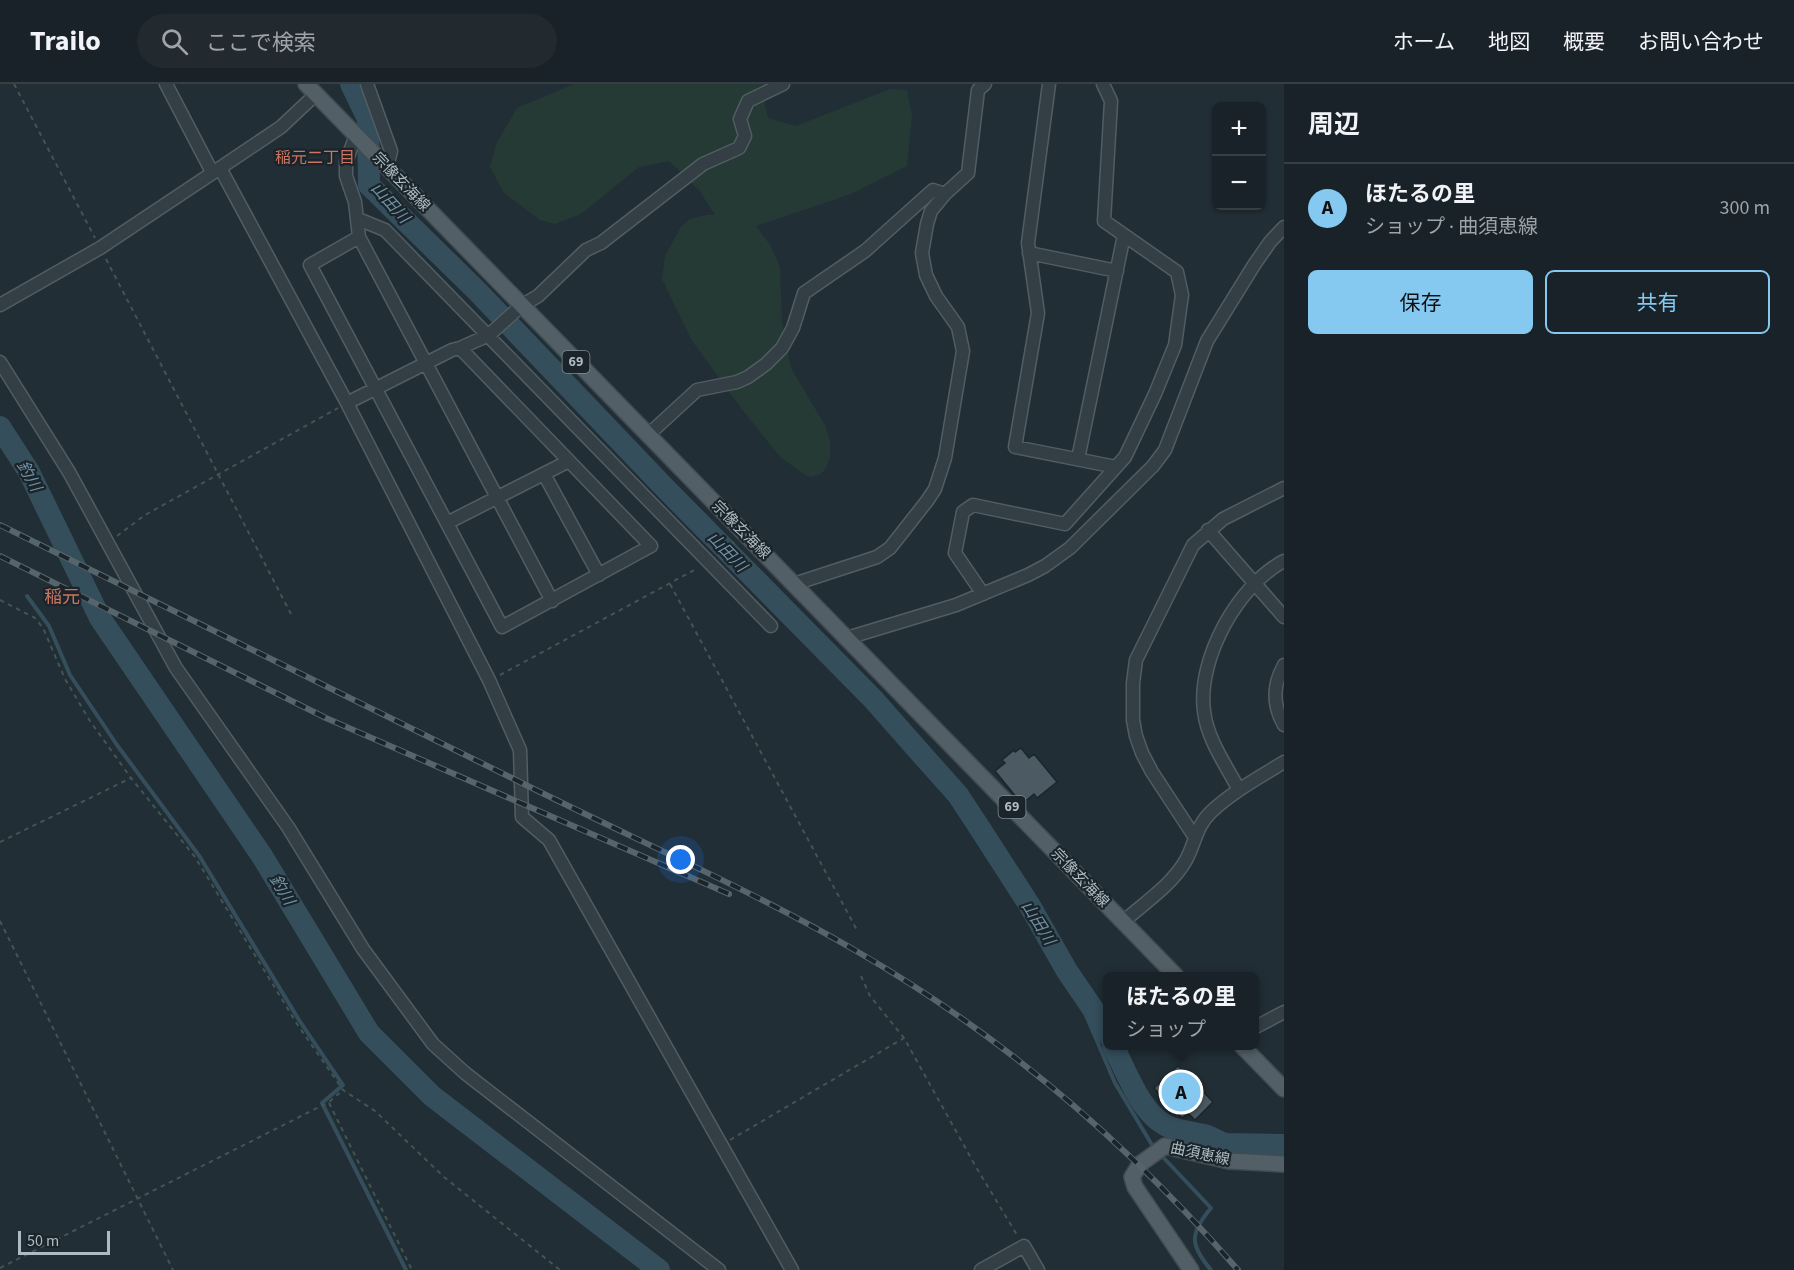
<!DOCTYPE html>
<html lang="ja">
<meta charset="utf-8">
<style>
body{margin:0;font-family:"Source Sans 3","Noto Sans JP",sans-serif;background:#222a30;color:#f1f3f6}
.controls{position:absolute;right:18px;top:18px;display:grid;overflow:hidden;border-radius:9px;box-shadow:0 2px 4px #0004}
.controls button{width:54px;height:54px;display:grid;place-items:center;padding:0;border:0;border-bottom:2px solid #373f45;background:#192228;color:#f1f3f6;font:30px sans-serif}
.scale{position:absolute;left:18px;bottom:15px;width:92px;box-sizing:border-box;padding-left:6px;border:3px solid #aebbc2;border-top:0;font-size:16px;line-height:21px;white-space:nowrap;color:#aebbc2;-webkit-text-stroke:4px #1a242a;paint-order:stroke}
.you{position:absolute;left:681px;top:776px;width:21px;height:21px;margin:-15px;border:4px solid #fff;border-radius:50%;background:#1a73e8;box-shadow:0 0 0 9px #1a73e833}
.badge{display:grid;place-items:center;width:39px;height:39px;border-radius:50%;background:#85c8f0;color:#111;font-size:20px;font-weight:700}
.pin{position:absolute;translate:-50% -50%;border:3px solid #fff;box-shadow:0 2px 6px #0006}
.popup{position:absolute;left:1103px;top:888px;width:156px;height:78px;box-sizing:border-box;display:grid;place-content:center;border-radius:9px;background:#192228;filter:drop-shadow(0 2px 4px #0005);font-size:20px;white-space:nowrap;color:#9fa4a8}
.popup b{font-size:22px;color:#f1f3f6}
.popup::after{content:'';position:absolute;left:50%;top:100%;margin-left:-12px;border:12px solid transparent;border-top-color:#192228}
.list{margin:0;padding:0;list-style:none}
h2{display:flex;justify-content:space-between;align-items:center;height:78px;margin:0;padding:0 24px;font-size:26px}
h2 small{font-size:20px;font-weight:400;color:#9fa4a8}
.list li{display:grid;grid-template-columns:39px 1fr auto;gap:18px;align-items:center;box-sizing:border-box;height:90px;padding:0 24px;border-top:2px solid #373f45}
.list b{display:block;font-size:22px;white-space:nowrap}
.list p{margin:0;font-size:20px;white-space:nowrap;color:#9fa4a8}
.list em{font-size:20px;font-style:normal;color:#9fa4a8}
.actions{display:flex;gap:12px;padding:18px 24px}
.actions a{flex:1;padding:14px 0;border:2px solid #85c8f0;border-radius:9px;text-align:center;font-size:21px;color:#85c8f0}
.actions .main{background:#85c8f0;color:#111}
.icon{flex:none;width:33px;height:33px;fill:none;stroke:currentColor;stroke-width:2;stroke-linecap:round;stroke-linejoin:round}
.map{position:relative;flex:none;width:1284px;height:1186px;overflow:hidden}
header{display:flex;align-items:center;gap:36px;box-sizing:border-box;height:84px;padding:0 30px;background:#192228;border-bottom:2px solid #373f45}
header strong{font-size:28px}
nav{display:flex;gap:33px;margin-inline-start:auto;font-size:21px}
.search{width:420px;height:54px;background:#222a30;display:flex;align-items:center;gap:15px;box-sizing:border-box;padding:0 21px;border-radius:33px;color:#9fa4a8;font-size:22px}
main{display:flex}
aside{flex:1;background:#192228}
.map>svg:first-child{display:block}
</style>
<header>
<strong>Trailo</strong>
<div class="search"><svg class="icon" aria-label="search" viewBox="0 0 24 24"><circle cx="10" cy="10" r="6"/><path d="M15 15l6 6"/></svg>ここで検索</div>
<nav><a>ホーム</a><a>地図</a><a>概要</a><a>お問い合わせ</a></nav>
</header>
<main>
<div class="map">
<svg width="1284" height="1186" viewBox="0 0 1284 1186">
<rect width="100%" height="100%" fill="#212e35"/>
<path fill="#263a35" d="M 574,0 L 779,0 L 764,16 L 768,34 L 796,42 L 890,5 L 907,6 L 912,32 L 907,82 L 851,110 L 756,142 L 771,162 L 780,184 L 782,238 L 791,284 L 825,341 L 830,357 L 830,373 L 826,384 L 821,390 L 811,393 L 805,391 L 780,373 L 741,324 L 692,257 L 662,195 L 665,172 L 681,143 L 690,135 L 706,131 L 715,131 L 699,106 L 669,77 L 639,83 L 581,130 L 555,140 L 540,136 L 504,109 L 490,83 L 497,58 L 517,24 Z"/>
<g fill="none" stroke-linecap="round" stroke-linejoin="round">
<path stroke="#354e5b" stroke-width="4" d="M 27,512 L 49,542 L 70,591 L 117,661 L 200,773 L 299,936 L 343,1001 L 322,1019 L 406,1186
M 1067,887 L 1115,999 L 1155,1066
M 1161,1071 L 1211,1124 C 1189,1150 1190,1161 1211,1186"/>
<path stroke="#354e5b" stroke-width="22" d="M 351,0 L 368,35 L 369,101 L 478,208 L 664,403 L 873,615 L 925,674 L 958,711 L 979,743 L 1030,822 L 1067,887 L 1099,934 L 1108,951
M 0,343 L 29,388 L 100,534 L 262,772 L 369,949 L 432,1012 L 659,1186
M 1113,962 C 1127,988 1141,1033 1172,1044 C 1182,1047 1193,1049 1204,1051 C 1212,1053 1218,1058 1226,1060 L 1284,1061"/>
</g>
<path fill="#4c5b63" stroke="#1b262c" stroke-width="1.5" d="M 1021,664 L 1029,674 L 1034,670 L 1057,698 L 1037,714 L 1034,710 L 1022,720 L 995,687 L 1005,679 L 1002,676 L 1014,666 L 1015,668 Z
M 1178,982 L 1213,1018 L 1195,1036 L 1188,1029 L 1182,1034 L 1154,1004 Z"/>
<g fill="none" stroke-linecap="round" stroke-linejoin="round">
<g stroke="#515d63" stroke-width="15">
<path id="minor" d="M 166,0 L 212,88
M 367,0 L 391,67 L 387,83
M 1049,0 L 1028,159 L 1038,229 L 1015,363 L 1116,383
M 356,51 L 346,78 L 346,92 L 355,118 L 359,153 L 552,517
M 220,84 L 347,319 L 489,596 L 520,666 L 522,733 L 549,756 L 792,1186
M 358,135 L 385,146 L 771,542
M 359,153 L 310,181 L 502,543 L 651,462 L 460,264
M 1029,169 L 1117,187
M 0,221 L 100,164 L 220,84 L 281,43 L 315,11
M 0,278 L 69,388 L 176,584 L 288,743 L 363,865 L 433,960 L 465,989 L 719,1186
M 347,319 L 452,266 L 460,264 L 489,251 L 521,222 L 538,212 L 586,166 L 601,159 L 703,80 L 739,64 L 745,52 L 740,35 L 748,17 L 783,0
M 648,351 L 697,306 L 737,298 L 748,293 L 766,280 L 782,264 L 793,244 L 804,209 L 865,167 L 933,106 L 945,110
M 1078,375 L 1124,151
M 544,390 L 599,491
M 447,439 L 569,377
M 1208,446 L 1284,533
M 794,500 L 877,473 L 890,464 L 927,417 L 935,405 L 945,374 L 963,267 L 958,243 L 936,212 L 926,191 L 922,169 L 927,140 L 931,127 L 945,110 L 968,89 L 978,6 L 985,0
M 983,510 L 955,469 L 963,428 L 973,421 L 1065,440 L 1125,373 L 1155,310 L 1175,261 L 1182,211 L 1177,188 L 1104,137 L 1111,17 L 1103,0
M 847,554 L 956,521 L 1028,491 L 1045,482 L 1070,464 L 1153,382 L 1165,366 L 1207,257 L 1254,181 L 1270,158 L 1284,143
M 1284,581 C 1273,601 1272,620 1284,641
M 1239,706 C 1226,681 1207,655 1204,627 C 1197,575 1238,501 1284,477
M 1194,752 L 1152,688 L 1142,669 L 1136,652 L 1133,636 L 1133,599 L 1136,576 L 1193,461 L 1223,435 L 1284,404
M 1123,838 C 1144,819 1172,801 1186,776 C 1195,760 1196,742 1211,728 C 1232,708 1260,693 1284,678
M 1254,944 L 1284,928
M 981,1186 L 1024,1162 L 1038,1186"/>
</g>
<g stroke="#404b52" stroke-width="18">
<path id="major" d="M 306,0 L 1176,892
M 1242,962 L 1284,1005
M 1191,1186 L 1135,1103 L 1132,1093 L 1140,1080 L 1165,1062 L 1229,1077 L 1284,1080"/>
</g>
<path stroke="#425552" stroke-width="2" stroke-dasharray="4.5 4.5" stroke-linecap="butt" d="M 14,0 L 95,154
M 106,175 L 291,530
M 117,452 L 145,431 L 338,324
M 718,471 L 734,458
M 670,500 L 858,848
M 0,516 L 35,534 L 43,544 L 65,595 L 90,637 L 131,694 L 195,773 L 297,940 L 343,1006 L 375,1027 L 444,1093 L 560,1186
M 500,591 L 698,484
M 0,758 L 131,694
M 0,837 L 173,1186
M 861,892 L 870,912 L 904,954 L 976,1083 L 1017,1151
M 329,1019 L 412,1186
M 730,1056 L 904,954
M 0,1184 L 329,1018 L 343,1006"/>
<use href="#minor" stroke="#343f45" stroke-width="12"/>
<use href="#major" stroke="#525f66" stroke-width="15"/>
<g stroke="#56656c" stroke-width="6">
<path id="rail" d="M 0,441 C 179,530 359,618 538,707 C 645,760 755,808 858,868 C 1003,952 1129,1060 1238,1186
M 0,472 L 326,634 L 729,810"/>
</g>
<use href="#rail" stroke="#1a242a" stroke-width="4" stroke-dasharray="11" stroke-linecap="butt"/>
</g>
<g text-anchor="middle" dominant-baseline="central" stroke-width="4.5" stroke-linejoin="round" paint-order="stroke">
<g fill="#1a242a" stroke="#828e94" stroke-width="1.5">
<rect x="562.5" y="267" width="27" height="22" rx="4.5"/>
<rect x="998.5" y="712" width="27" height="22" rx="4.5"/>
</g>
<g font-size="14" font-weight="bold" fill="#aebbc2">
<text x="576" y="278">69</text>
<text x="1012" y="723">69</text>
</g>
<g font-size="15" fill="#aebbc2" stroke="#1a242a">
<text transform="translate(401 98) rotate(46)">宗像玄海線</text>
<text transform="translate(741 446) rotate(45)">宗像玄海線</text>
<text transform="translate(1080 794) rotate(46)">宗像玄海線</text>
<text transform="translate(1200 1070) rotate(12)">曲須恵線</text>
</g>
<g font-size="16" fill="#cb7560" stroke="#1a242a">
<text x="315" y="74">稲元二丁目</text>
</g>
<g font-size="16" font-style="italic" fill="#7093a5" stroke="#1a242a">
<text transform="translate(390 119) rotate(48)">山田川</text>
<text transform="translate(29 392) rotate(61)">釣川</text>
<text transform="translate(727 468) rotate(46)">山田川</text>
<text transform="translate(282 806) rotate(59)">釣川</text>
<text transform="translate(1038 839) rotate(58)">山田川</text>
</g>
<g font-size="18" fill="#cb7560" stroke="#1a242a">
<text x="62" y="513">稲元</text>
</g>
</g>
</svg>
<div class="controls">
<button>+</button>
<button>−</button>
</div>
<div class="scale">50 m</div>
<div class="you"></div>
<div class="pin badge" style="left:1181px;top:1008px">A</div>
<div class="popup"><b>ほたるの里</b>ショップ</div>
</div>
<aside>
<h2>周辺<small></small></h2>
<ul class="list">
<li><span class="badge">A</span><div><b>ほたるの里</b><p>ショップ · 曲須恵線</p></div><em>300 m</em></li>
</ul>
<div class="actions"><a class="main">保存</a><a>共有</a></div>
</aside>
</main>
